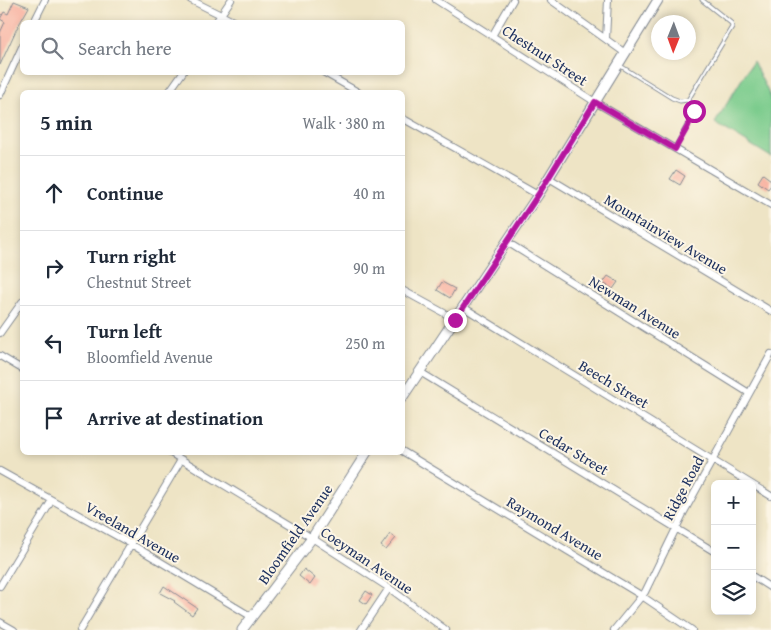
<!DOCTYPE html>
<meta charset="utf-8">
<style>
body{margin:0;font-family:"Gentium Book Plus",serif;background:#f6f6f7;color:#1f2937}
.controls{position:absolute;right:15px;bottom:15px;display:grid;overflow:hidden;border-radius:8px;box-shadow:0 2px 8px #0003}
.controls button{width:45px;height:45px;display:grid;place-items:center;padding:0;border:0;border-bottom:1px solid #e0e1e3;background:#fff;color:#1f2937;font:25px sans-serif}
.compass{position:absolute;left:651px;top:15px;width:45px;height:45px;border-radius:50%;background:#fff;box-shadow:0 2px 8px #0003;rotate:181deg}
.stop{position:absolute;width:15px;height:15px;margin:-11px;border:4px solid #b5179e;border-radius:50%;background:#fff}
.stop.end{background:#b5179e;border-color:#fff;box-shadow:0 1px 5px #0008}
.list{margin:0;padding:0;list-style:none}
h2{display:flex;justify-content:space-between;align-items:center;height:65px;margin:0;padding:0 20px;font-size:21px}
h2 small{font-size:16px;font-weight:400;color:#747a83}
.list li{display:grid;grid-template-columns:32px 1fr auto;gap:15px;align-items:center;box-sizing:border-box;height:75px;padding:0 20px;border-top:1px solid #e0e1e3}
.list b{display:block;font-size:19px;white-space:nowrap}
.list p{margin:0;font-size:16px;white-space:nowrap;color:#747a83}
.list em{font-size:16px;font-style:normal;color:#747a83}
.icon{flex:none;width:28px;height:28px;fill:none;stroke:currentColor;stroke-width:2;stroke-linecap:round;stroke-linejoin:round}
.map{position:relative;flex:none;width:771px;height:630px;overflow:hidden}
.search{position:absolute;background:#fff;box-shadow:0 2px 8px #0003;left:20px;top:20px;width:385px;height:55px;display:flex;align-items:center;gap:12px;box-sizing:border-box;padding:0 18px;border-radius:8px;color:#747a83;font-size:19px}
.panel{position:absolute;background:#fff;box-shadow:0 2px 8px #0003;left:20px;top:90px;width:385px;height:365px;border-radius:8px}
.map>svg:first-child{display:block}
</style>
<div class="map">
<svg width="771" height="630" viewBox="0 0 771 630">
<rect width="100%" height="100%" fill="#fcf5e5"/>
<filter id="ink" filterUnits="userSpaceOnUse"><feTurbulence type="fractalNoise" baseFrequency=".02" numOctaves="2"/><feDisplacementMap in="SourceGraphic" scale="10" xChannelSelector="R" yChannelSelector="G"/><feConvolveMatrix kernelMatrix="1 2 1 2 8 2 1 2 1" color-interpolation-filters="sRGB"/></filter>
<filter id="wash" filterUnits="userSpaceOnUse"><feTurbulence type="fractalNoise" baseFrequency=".0096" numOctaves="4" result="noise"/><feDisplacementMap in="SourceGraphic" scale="20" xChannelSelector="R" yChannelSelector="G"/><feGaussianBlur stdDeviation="1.12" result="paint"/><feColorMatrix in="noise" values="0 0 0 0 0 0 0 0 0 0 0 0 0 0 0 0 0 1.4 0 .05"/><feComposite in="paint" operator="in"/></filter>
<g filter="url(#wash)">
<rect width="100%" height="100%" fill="#eee4c5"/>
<path fill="#7ccc8d" stroke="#4c7e76" d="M 753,61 L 771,98 L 771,157 L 715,123 Z"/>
<g id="blocks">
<path fill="#f8ae9d" d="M 14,1 L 29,7 L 17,28 L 0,65 L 0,33 L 5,22 L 0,19 L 4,12 L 8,14 Z
M 676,170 L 685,176 L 680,185 L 670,179 Z
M 763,174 L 771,180 L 771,185 L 768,189 L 758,182 Z
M 608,276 L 618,282 L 613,289 L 603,283 Z
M 442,282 L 455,289 L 450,298 L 437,290 Z
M 390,534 L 396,538 L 386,550 L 381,546 Z
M 304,569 L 315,578 L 310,585 L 299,576 Z
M 164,586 L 197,608 L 192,615 L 174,602 L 175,601 L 160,593 Z
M 366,591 L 372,595 L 366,604 L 360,600 Z"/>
</g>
</g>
<g filter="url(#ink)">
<use href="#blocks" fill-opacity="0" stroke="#848a92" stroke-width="1"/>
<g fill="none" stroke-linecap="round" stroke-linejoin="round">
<g stroke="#848a92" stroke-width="5">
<path id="lane" d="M 619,65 L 672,98 L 680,101 L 688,100
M 675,148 L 694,113 L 688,100 L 732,27 L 731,23 L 702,0"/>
</g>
<g stroke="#848a92" stroke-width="8">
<path id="street" d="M 191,0 L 235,22
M 436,0 L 595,102 L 771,205
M 551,0 L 625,53
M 34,22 L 45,0
M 216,22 L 231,0
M 492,36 L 513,0
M 606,39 L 608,0
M 323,72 L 358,92
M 169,92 L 183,72
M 0,95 L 22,47
M 402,118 L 538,195
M 549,178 L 771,311
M 507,242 L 749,393
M 402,290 L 455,319
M 463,307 L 771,496
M 0,333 L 22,302
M 0,356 L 22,369
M 420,372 L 715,552
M 402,451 L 639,594 L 692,630
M 169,452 L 312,538 L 389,588 L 446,630
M 0,471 L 131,544 L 252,617
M 752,576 L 771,588
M 0,586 L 52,500
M 0,622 L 14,630
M 80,630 L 181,460
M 361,630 L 389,588
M 614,630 L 645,592 L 684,512 L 771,354"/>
</g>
<g stroke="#848a92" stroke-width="11">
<path id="secondary" d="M 402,398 L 538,195 L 658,0
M 242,630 L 312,538 L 367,452"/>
</g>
<use href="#lane" stroke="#fff" stroke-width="3"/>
<use href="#street" stroke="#fff" stroke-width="6"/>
<use href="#secondary" stroke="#fff" stroke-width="9"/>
</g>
</g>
<g fill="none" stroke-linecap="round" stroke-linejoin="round" filter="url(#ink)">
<path stroke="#b5179e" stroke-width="6" d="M 455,320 L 538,195 L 595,102 L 675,149 L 688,126 L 694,111"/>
</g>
<g text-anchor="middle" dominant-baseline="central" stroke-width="4" stroke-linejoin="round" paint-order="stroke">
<g font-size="15" fill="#1b2f5e" stroke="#fcf5e5">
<text transform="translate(545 55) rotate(33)">Chestnut Street</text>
<text transform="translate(666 234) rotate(31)">Mountainview Avenue</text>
<text transform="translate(635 307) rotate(32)">Newman Avenue</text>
<text transform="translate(614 384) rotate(31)">Beech Street</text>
<text transform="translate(574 451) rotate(31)">Cedar Street</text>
<text transform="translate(683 488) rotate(-62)">Ridge Road</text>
<text transform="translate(555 528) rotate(31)">Raymond Avenue</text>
<text transform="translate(133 532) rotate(30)">Vreeland Avenue</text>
<text transform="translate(295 534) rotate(-55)">Bloomfield Avenue</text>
<text transform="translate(367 560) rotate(34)">Coeyman Avenue</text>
</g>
</g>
</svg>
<div class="controls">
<button>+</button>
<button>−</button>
<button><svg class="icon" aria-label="layers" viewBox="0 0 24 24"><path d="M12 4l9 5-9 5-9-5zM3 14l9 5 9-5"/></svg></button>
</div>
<svg class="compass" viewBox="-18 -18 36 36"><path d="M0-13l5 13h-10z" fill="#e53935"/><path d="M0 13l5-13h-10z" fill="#747a83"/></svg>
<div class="stop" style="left:694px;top:111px"></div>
<div class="stop end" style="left:455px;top:320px"></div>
<div class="search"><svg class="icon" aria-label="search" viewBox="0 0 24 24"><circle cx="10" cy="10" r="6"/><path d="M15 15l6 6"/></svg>Search here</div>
<section class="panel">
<h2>5 min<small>Walk · 380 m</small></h2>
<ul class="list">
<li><svg class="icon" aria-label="ahead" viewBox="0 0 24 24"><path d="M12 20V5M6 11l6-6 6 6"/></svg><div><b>Continue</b></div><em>40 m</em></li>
<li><svg class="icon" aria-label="right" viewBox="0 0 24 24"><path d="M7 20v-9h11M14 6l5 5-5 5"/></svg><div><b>Turn right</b><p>Chestnut Street</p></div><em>90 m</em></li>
<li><svg class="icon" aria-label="left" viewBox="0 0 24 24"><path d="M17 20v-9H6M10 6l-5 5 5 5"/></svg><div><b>Turn left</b><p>Bloomfield Avenue</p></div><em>250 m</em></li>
<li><svg class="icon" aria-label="arrive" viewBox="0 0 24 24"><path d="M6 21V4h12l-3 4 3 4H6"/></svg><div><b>Arrive at destination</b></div></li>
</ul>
</section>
</div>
